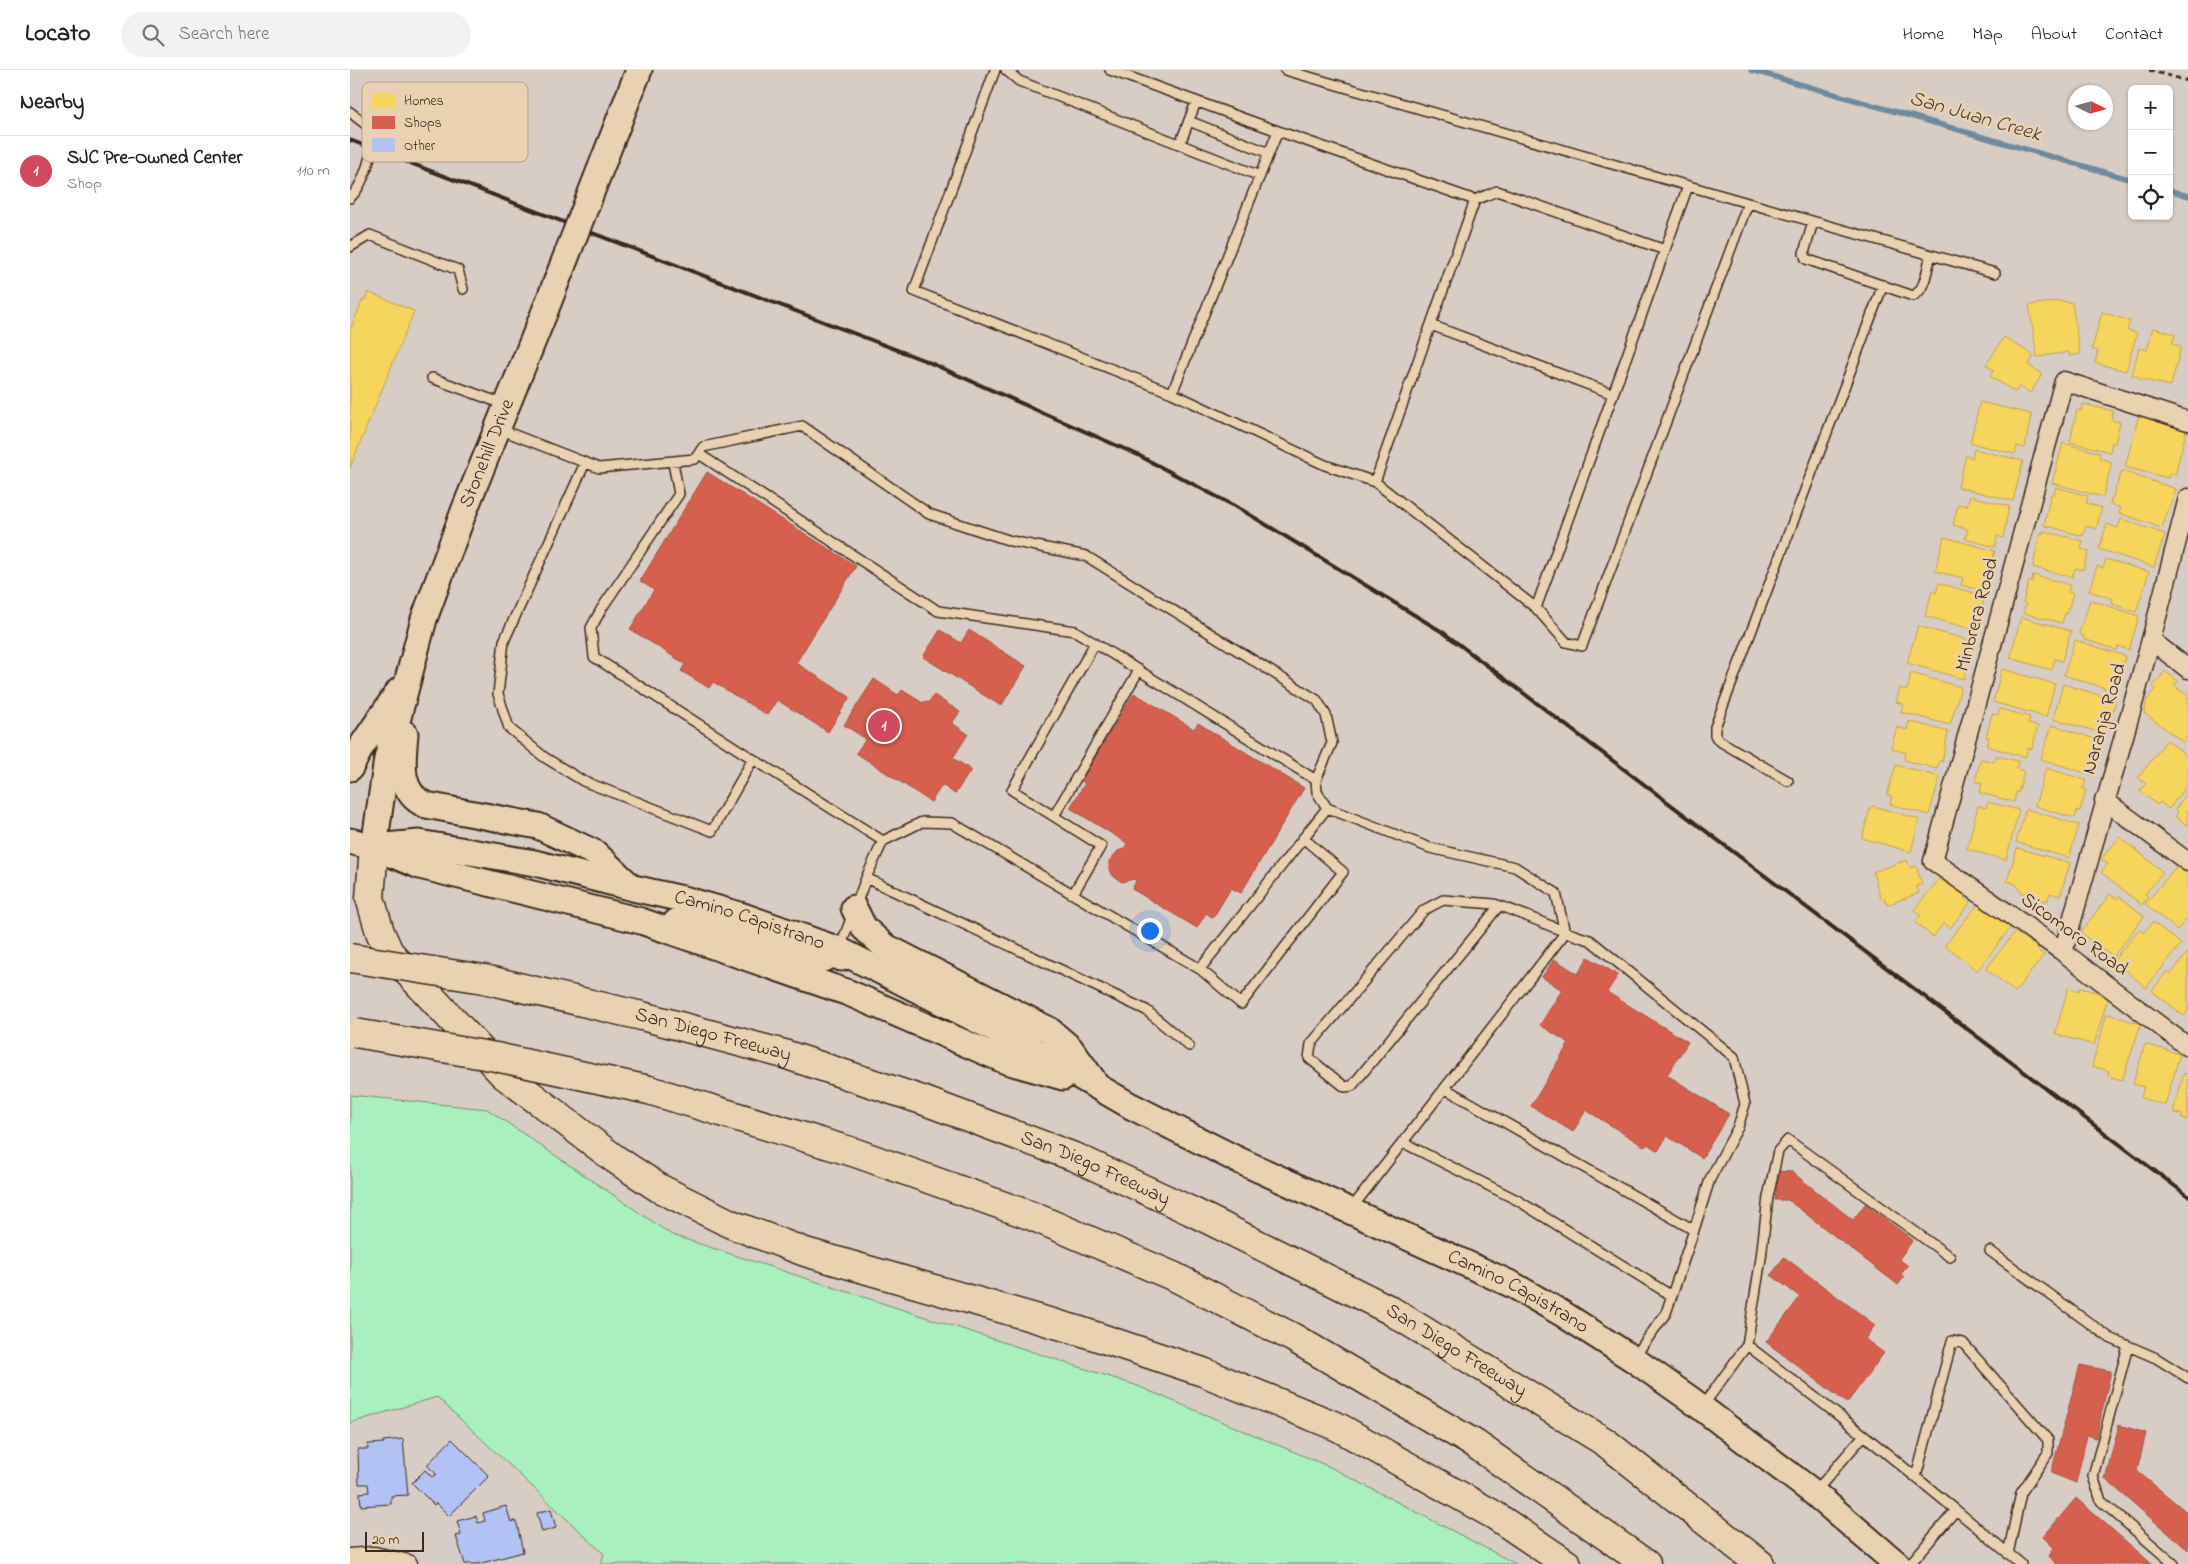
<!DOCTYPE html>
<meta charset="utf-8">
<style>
body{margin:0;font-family:"Indie Flower",sans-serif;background:#f2f2f2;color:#222}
.controls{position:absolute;right:15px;top:15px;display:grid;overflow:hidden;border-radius:8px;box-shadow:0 1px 4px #0004}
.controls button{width:45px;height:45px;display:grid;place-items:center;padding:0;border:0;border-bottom:1px solid #e0e0e0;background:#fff;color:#222;font:25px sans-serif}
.compass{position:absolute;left:1718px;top:15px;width:45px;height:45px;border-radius:50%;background:#fff;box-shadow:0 1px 4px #0004;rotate:95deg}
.scale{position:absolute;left:15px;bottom:12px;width:59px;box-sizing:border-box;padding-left:5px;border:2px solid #3b2a1e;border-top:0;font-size:14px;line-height:18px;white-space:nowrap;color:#3b2a1e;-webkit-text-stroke:4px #e9d2b2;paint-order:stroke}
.you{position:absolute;left:799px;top:860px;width:18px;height:18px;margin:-12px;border:4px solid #fff;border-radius:50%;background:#1a73e8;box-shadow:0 0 0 8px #1a73e833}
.badge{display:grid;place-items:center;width:32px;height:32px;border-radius:50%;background:#d1495b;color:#fff;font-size:16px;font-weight:700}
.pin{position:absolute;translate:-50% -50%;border:2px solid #fff;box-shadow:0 1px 5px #0006}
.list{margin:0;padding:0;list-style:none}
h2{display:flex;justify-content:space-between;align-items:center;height:65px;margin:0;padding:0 20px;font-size:21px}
h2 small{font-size:16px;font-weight:400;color:#767676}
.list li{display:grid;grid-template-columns:32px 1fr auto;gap:15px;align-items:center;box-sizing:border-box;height:70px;padding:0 20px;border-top:1px solid #e0e0e0}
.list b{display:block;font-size:19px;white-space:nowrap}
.list p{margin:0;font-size:16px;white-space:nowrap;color:#767676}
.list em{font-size:16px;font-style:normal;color:#767676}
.icon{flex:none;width:28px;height:28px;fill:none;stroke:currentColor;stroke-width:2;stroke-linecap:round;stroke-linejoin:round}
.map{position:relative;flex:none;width:1838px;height:1494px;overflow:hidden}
header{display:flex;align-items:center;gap:30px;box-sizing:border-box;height:70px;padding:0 25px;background:#fff;border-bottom:1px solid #e0e0e0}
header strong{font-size:24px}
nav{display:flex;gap:28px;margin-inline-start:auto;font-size:18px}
.search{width:350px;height:45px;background:#f2f2f2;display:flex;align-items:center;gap:12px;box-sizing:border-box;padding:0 18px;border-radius:28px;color:#767676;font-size:19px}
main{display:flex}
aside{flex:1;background:#fff}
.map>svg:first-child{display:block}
</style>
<header>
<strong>Locato</strong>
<div class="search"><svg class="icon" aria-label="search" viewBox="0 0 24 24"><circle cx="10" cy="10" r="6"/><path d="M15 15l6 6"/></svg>Search here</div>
<nav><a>Home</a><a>Map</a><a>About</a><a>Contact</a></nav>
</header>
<main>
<aside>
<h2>Nearby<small></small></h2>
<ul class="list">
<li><span class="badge">1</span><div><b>SJC Pre-Owned Center</b><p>Shop</p></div><em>110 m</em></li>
</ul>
</aside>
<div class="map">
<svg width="1838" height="1494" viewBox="0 0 1838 1494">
<rect width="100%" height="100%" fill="#d8cdc5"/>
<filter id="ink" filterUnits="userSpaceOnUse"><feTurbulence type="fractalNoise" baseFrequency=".02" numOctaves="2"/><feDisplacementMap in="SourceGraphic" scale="10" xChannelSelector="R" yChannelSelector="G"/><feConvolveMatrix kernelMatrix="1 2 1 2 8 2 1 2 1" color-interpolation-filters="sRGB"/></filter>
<g filter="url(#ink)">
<path fill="#a8f1bf" stroke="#728e6e" d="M 0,1025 L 137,1039 L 322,1165 L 785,1315 L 980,1397 L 1166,1494 L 251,1494 L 254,1484 L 87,1327 L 0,1353 Z"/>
<path fill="#f6d55c" stroke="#bea249" d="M 18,222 L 64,241 L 0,398 L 0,261 L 13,229 L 15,230 Z
M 1711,231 L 1722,233 L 1730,284 L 1720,286 L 1719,282 L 1687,287 L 1679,235 Z
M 1752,242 L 1780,251 L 1777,260 L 1787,263 L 1776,301 L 1745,293 L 1748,281 L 1742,279 Z
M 1803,258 L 1825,264 L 1822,274 L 1831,276 L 1821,316 L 1789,309 L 1789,307 L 1782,305 L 1789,278 L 1797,280 Z
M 1654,267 L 1684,286 L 1678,295 L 1692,304 L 1681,323 L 1669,316 L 1665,322 L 1640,306 L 1644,300 L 1636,295 Z
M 1630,332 L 1681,344 L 1675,378 L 1667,376 L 1665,384 L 1620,373 Z
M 1733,334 L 1763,341 L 1761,350 L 1770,352 L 1765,373 L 1762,372 L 1760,382 L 1720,372 L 1727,340 L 1731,341 Z
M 1789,345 L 1837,358 L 1825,405 L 1819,403 L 1818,408 L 1775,397 Z
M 1713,373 L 1750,383 L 1749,388 L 1762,392 L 1753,427 L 1702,413 Z
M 1624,379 L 1673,391 L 1663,431 L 1608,417 L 1616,386 L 1622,388 Z
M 1772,401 L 1826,419 L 1812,458 L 1769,443 L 1771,438 L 1760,434 Z
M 1706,417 L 1738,426 L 1736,433 L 1752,438 L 1746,459 L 1736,456 L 1733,466 L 1694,455 L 1701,424 L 1704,424 Z
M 1620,426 L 1659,436 L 1653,468 L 1647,466 L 1645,477 L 1615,469 L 1618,459 L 1603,455 L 1608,434 L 1617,436 Z
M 1771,449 L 1815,464 L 1804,497 L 1749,479 L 1757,454 L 1768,458 Z
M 1693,461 L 1733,471 L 1731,479 L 1739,481 L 1733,500 L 1725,498 L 1722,507 L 1683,497 L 1690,463 L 1693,464 Z
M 1594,467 L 1645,481 L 1634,521 L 1611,515 L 1613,508 L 1585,501 Z
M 1756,489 L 1799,502 L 1786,542 L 1762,534 L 1763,529 L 1739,521 L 1747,496 L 1753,498 Z
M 1683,505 L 1720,515 L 1718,522 L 1723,523 L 1717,544 L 1715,543 L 1712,553 L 1673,543 L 1676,534 L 1673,533 L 1679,511 L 1682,512 Z
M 1589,513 L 1634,526 L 1631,546 L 1628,547 L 1625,560 L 1575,546 L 1582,521 L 1586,523 Z
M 1740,530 L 1789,546 L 1779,580 L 1768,576 L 1767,580 L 1733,569 L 1734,566 L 1729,564 Z
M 1671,547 L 1721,561 L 1712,591 L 1705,589 L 1702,600 L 1660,588 Z
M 1568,556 L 1621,571 L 1615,597 L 1617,598 L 1614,609 L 1557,593 Z
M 1725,570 L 1775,586 L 1771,607 L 1767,609 L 1764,621 L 1714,605 Z
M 1652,599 L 1705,614 L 1696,647 L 1643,632 Z
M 1815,601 L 1828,611 L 1824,616 L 1838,626 L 1838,666 L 1833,672 L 1794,643 L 1797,630 L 1805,619 L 1803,617 Z
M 1561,603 L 1611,617 L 1600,655 L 1551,642 L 1553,634 L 1546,632 L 1550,618 L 1557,620 Z
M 1713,614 L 1766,630 L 1756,664 L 1703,649 Z
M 1650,639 L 1680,647 L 1678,654 L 1688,656 L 1682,679 L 1678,678 L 1675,687 L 1637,676 L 1639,667 L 1636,667 L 1642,644 L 1648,645 Z
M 1559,651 L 1598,662 L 1592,692 L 1589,691 L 1587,699 L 1554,690 L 1556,683 L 1541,678 L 1547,657 L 1557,660 Z
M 1702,655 L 1751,671 L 1741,705 L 1691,689 Z
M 1817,670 L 1838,687 L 1838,713 L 1819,739 L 1810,732 L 1807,735 L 1790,721 L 1796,714 L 1788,708 Z
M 1646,686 L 1668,691 L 1666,699 L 1674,701 L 1668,723 L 1666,722 L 1664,732 L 1630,723 L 1632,713 L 1625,711 L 1631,689 L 1644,692 Z
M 1546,695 L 1590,707 L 1579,745 L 1540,734 L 1542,726 L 1537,725 Z
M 1696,698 L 1736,710 L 1733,719 L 1736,720 L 1730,741 L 1727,740 L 1725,748 L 1685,736 Z
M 1838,720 L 1838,756 L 1825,746 L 1828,742 L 1825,740 Z
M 1638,732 L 1669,740 L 1656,790 L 1617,779 L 1628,736 L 1636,738 Z
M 1523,736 L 1569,749 L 1561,782 L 1512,768 L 1520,738 Z
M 1676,739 L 1729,755 L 1719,788 L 1666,772 Z
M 1770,767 L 1813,802 L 1795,824 L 1798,826 L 1792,835 L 1751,802 L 1758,794 L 1751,789 Z
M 1667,778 L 1720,793 L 1710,826 L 1700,823 L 1697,831 L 1672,823 L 1666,814 L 1657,811 Z
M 1557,790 L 1560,798 L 1566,796 L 1572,814 L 1566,816 L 1569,823 L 1537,835 L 1534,828 L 1531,829 L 1523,802 Z
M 1829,793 L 1838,800 L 1838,847 L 1827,860 L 1795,834 Z
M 1590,808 L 1597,814 L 1599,811 L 1616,825 L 1614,828 L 1620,833 L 1600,858 L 1594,853 L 1583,867 L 1565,852 L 1571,845 L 1564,840 Z
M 1760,824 L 1767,829 L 1769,826 L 1794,846 L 1763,887 L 1754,880 L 1753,882 L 1731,862 Z
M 1630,832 L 1661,857 L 1627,901 L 1595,875 Z
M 1803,852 L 1831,874 L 1796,918 L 1764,890 L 1789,859 L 1793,863 Z
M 1665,862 L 1688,878 L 1687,880 L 1694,885 L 1665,922 L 1636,899 Z
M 1838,882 L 1838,941 L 1834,946 L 1802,921 L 1817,901 L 1821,904 Z
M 1718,918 L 1729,921 L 1730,918 L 1751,923 L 1750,925 L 1758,927 L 1744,975 L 1705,964 Z
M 1757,944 L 1791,954 L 1772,1010 L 1758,1006 L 1759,1001 L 1742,996 Z
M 1795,974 L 1830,984 L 1815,1035 L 1791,1028 L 1794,1017 L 1783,1014 Z
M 1834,1003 L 1838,1004 L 1838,1050 L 1831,1048 L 1832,1045 L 1823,1042 Z"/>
<path fill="#d6604d" stroke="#a8503f" d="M 357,402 L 506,496 L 446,593 L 500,627 L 478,662 L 427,630 L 417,645 L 363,612 L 359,618 L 331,601 L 335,594 L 280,559 L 304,520 L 290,511 Z
M 590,560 L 611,573 L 619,560 L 676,596 L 651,636 L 573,587 Z
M 524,609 L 548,625 L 552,620 L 573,633 L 575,631 L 578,633 L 584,625 L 610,642 L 602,653 L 618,664 L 603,688 L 621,700 L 605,724 L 592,715 L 581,732 L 506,683 L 516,669 L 494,655 Z
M 784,623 L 844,659 L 848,653 L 954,718 L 891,823 L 881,818 L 863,848 L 856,843 L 847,858 L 782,819 L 786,811 L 784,809 L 772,812 L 763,806 L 759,800 L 759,791 L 768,781 L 774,779 L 777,773 L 720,738 L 735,713 L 731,711 Z
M 1238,887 L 1268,905 L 1257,922 L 1338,972 L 1317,1005 L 1379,1044 L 1352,1088 L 1317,1066 L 1308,1081 L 1297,1074 L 1295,1077 L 1236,1040 L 1223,1062 L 1181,1036 L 1219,973 L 1190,955 L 1212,920 L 1192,907 L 1204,889 L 1228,904 Z
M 1429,1101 L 1442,1102 L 1503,1150 L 1515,1134 L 1563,1170 L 1549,1189 L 1558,1196 L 1551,1204 L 1554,1207 L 1548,1215 L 1438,1130 L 1425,1130 Z
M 1434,1187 L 1525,1255 L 1515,1269 L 1534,1283 L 1497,1333 L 1416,1272 L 1450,1227 L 1421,1205 Z
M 1730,1295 L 1761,1301 L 1746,1368 L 1737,1365 L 1726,1413 L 1701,1403 Z
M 1769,1355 L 1796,1363 L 1787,1401 L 1838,1443 L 1838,1480 L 1755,1409 Z
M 1726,1428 L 1802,1494 L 1704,1494 L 1705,1493 L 1699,1486 L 1704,1478 L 1693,1467 Z"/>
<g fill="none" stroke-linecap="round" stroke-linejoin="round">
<path stroke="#708a9d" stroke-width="5.5" d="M 1401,0 L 1782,110
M 1819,120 L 1838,126"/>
</g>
<path fill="#b2c2f2" stroke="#3b2a1e" d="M 53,1369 L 58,1425 L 41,1426 L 41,1434 L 11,1436 L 10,1423 L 19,1422 L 18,1414 L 9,1414 L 8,1379 L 18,1379 L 18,1374 L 34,1373 L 33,1371 Z
M 102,1369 L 139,1406 L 99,1446 L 86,1433 L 84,1435 L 62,1413 L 75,1400 L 82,1407 L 86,1404 L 77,1395 Z
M 156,1436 L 161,1452 L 165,1451 L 167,1454 L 173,1482 L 128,1494 L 115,1494 L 106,1466 L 111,1465 L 107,1451 L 126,1446 L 128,1453 L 135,1451 L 133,1443 Z
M 201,1439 L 206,1458 L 192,1462 L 187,1443 Z"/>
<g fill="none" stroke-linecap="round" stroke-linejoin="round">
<g stroke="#3b2a1e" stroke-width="12">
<path id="service" d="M 645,0 L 564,221 L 822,323 L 975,395 L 1025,412 L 1186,538
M 656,0 L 669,11 L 910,106
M 760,0 L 928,61 L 1125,130 L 1025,412
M 935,0 L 1398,133 L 1232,576 L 1216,572 L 1186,538 L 1338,116
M 0,42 L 24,61 C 23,80 15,114 0,128
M 839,51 L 919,83
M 830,74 L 846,32
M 1125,130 L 1147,121 L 1315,180
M 1398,133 L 1645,203
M 1463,152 L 1454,183 L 1456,189 L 1563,226 C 1576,220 1577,197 1581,185
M 0,177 L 20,165 L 108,200 L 113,219
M 1081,255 L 1263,324
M 82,308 L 156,335
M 822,323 L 928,61
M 149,359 L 249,398 L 345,389 L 353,377 L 452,356 L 579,444 L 661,471 L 736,486 L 967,630 L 976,645 L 982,673 L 966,710 L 967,722 L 977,738 L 1080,778 L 1165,797 L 1206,823 L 1215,863 L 1001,1139
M 349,384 L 588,541 L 725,561 L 966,710
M 235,393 L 154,571 L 148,624 L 159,658 L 194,687 L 233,711 L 362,761 L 403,689 L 533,771
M 323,393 L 329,424 L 252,538 L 241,558 L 244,587 L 403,689
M 1438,711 L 1368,670 L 1365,665 L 1365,657 L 1533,215
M 704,746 L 789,600
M 516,808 L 796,940 L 839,976
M 723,824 L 751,776 L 662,720 L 745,573
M 1149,836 L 1002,1016 L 995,1017 L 959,988 L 961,974 L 1074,840 L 1093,830 L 1144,834 C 1177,844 1207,861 1240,870 L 1384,987 L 1395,1034 L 1388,1057 L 1360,1109 L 1344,1160
M 490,878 L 516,808 L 533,771 L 572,752 L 602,753 L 850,899 L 977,738
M 850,899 L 891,934 L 993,802 L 953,768
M 1096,1019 L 1344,1160 L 1316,1243 L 1283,1289
M 1052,1072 L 1167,1130 L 1322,1226
M 1640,1181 L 1760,1268 L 1806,1288 L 1838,1308
M 1397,1275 L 1411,1188 L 1418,1127 L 1428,1081 L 1438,1070 L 1600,1187
M 1778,1276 L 1743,1406 L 1751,1431 L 1824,1494
M 1352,1337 L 1397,1275 L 1514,1365 L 1606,1440
M 1566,1407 L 1602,1271 L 1613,1273 L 1698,1370 L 1698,1383 L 1671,1423 L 1658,1484
M 1465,1422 L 1514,1365
M 1560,1494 L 1606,1440 L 1671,1494"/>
</g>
<g stroke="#3b2a1e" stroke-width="21">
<path id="minor" d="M 1838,351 L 1714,311 L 1583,791 L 1713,882 L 1838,977
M 1801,570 L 1838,599
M 1754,730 L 1838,792
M 1713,882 L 1801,570 L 1838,428
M 0,1488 L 24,1486 L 58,1494"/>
</g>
<g stroke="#3b2a1e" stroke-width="29">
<g id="secondary">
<path d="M 269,51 L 289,0"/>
<path d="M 55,664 C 53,690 47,723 76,735 L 188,756 L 245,783 L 281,817"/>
<path d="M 0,698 L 11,677 L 49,621"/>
<path d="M 0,771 L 24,777 L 70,796 L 291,851 L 499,923 L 656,991 L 713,1007"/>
<path id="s1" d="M 24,777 L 69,773 L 185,793 L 283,818 L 337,830 L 393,846 L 489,880 L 661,967 L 781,1036 L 886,1089 L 1163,1215 L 1213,1244 L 1283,1289 L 1340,1329 L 1464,1423 L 1547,1494"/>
<path id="s2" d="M 24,777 L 37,689 L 74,549 L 114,441 L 195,241"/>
<path d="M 504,838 L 514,858 L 534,876 L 699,960 L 720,978 L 743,1010"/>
<path d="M 326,852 C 370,853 412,874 452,888 C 468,892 476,890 489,880 L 491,888"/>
</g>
</g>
<g stroke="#3b2a1e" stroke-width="31">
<g id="motorway">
<path d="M 24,777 L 20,828 L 30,862 L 39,882 L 153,1004 L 265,1089 L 309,1118 L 381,1154 L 455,1182 L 730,1261 L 853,1302 L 988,1357 L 1144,1445 L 1217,1494"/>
<path id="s3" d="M 134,909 L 292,946 L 434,984 L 572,1030 L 727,1088 L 841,1141 L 1038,1239 L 1255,1372 L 1410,1494"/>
<path d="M 299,1020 L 506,1083 L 682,1146 L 825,1207 L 942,1267 L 1125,1374 L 1296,1494"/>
</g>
</g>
<path stroke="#3b2a1e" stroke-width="3" stroke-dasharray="5 4" stroke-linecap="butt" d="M 1799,0 L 1838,11"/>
<use href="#service" stroke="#e9d2b2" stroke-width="9"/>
<use href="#minor" stroke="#e9d2b2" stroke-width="18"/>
<use href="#secondary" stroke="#e9d2b2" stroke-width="25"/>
<use href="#motorway" stroke="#e9d2b2" stroke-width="28"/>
<path stroke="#3b2a1e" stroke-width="4" d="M 0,70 L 576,291 L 788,385 L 892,440 L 1094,563 L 1838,1126"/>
<g stroke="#3b2a1e" stroke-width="29" stroke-linecap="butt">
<path id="secondary-bridge" d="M 195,241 L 269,51"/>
</g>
<g stroke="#3b2a1e" stroke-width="31" stroke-linecap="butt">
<path id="motorway-bridge" d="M 0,888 L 134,909
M 5,963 L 146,987 L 299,1020"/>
</g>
<use href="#secondary-bridge" stroke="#e9d2b2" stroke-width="25"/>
<use href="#motorway-bridge" stroke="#e9d2b2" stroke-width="28"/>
</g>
</g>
<g text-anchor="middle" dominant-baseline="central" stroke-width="5" stroke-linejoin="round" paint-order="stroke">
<g font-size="20" fill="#3b2a1e" stroke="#e9d2b2">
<text stroke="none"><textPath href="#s2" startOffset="411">Stonehill Drive</textPath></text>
<text transform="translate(1628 545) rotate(-75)">Minbrera Road</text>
<text transform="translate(1755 649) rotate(-74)">Naranja Road</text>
<text stroke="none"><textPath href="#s1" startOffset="385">Camino Capistrano</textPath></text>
<text transform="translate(1724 865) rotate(36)">Sicomoro Road</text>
<text stroke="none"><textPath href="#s3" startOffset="236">San Diego Freeway</textPath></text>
<text stroke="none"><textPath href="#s3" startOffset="641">San Diego Freeway</textPath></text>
<text stroke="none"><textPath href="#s1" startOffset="1240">Camino Capistrano</textPath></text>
<text stroke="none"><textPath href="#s3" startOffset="1046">San Diego Freeway</textPath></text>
</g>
<g font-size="21" font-style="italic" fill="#48423e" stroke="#e9d2b2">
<text transform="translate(1625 47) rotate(16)">San Juan Creek</text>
</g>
</g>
<rect x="12" y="12" width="166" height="80" rx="8" fill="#e9d2b2" stroke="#b5a086" stroke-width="1"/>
<rect x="22" y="23" width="23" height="14" fill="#f6d55c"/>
<rect x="22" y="46" width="23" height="13" fill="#d6604d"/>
<rect x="22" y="68" width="23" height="14" fill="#b2c2f2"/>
<g font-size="14" fill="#3b2a1e">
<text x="54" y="35">Homes</text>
<text x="54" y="57">Shops</text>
<text x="54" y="80">Other</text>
</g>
</svg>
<div class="controls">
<button>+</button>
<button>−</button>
<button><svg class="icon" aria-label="locate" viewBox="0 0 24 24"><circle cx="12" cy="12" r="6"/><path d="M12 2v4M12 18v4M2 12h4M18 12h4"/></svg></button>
</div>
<svg class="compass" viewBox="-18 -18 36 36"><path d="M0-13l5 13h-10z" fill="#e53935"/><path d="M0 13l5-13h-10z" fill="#767676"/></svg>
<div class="scale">20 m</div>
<div class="you"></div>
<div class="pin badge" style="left:534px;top:656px">1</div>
</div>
</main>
